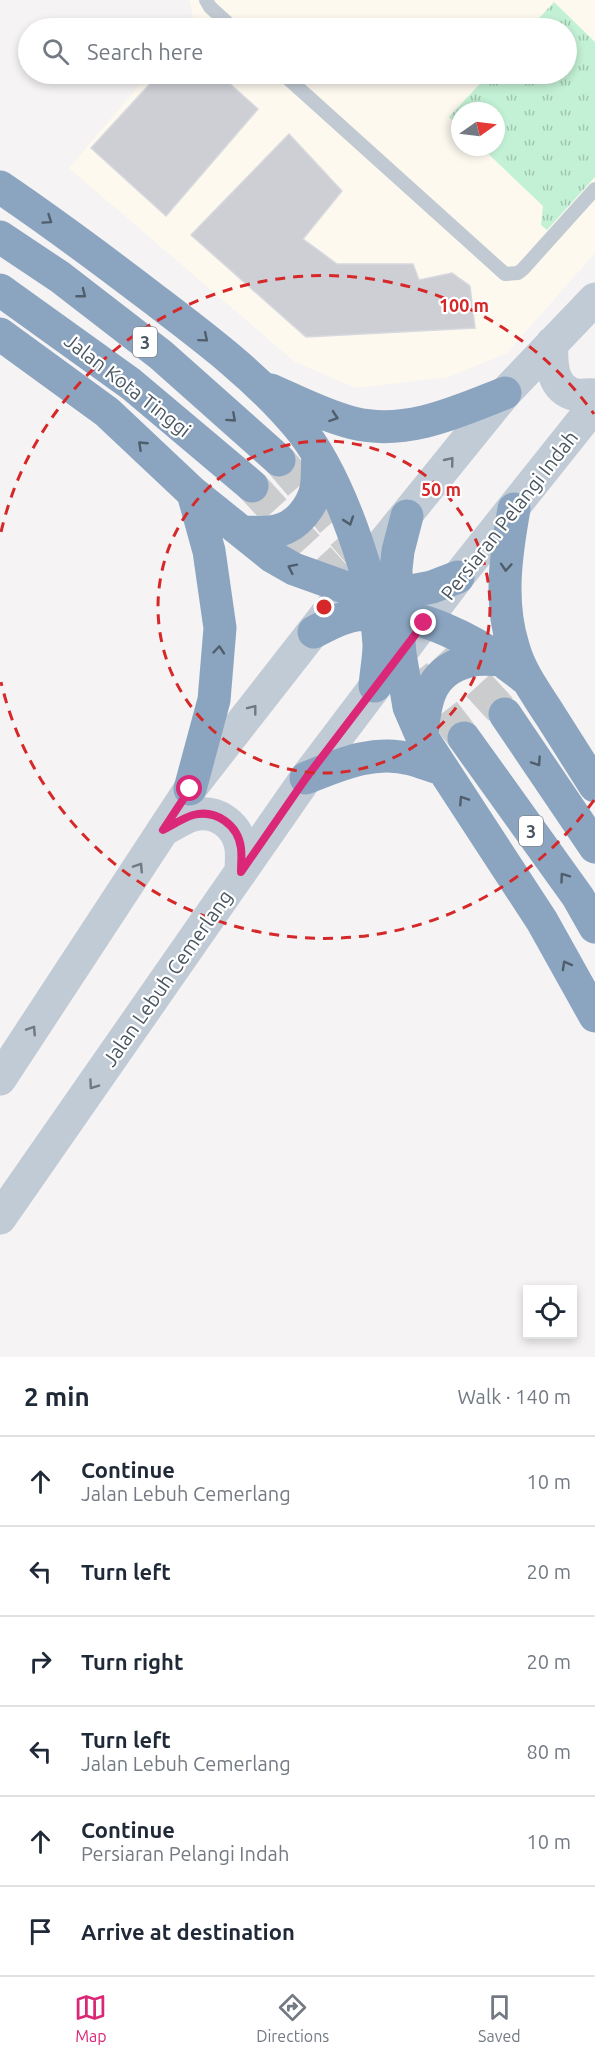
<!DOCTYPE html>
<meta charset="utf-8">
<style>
body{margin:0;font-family:Ubuntu,sans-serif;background:#f6f6f7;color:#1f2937}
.controls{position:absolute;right:18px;bottom:18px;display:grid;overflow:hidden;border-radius:0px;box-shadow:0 3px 9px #0003}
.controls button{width:54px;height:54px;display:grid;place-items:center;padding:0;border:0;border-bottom:2px solid #e0e1e3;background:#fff;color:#1f2937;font:30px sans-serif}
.compass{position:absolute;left:451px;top:102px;width:54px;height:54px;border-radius:50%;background:#fff;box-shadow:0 3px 9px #0003;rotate:76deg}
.stop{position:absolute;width:18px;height:18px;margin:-14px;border:4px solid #db2777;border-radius:50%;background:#fff}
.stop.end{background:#db2777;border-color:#fff;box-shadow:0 2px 6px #0008}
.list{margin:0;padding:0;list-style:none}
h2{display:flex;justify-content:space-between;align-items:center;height:78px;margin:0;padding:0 24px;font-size:26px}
h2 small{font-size:20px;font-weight:400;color:#747a83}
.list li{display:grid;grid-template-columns:39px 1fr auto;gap:18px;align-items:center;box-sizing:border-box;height:90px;padding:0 24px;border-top:2px solid #e0e1e3}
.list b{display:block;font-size:22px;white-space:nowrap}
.list p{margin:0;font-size:20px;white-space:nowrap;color:#747a83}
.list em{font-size:20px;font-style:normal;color:#747a83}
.icon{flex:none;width:33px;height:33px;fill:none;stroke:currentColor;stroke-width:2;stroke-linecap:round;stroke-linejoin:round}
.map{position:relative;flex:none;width:595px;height:1357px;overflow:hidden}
.search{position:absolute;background:#fff;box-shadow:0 3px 9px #0003;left:18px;right:18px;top:18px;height:66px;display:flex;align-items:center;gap:15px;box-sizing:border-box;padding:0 21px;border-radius:33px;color:#747a83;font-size:22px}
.sheet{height:618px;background:#fff}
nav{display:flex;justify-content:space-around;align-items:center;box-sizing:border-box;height:84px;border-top:2px solid #e0e1e3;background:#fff;font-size:16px;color:#747a83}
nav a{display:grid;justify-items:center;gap:3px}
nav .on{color:#db2777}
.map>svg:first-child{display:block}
</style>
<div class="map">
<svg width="595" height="1357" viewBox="0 0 595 1357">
<defs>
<pattern id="park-tufts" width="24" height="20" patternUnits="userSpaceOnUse" patternTransform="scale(1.5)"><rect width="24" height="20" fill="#c3f1d5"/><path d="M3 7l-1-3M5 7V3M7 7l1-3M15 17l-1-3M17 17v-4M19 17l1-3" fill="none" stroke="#a0c6b0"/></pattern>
</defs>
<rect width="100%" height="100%" fill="#f5f3f3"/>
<path fill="#fdf9ef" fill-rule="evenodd" d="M 189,0 L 595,0 L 595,253 L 507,353 L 449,377 L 356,388 L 295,362 L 69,168 L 149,74 L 566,74 L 566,28 L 187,28 L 194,20 ZM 460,111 L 496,111 L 496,147 L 460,147 Z"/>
<path fill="url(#park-tufts)" d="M 554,2 L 595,42 L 595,177 L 547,230 L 541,225 L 543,206 L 481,147 L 496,147 L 496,111 L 460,111 L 460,127 L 449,117 L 489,74 L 566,74 L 566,28 L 530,28 Z"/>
<path fill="#cdcfd5" stroke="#d7d9de" stroke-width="1.5" d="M 159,74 L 219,74 L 258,109 L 166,216 L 91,148 Z
M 289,134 L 342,191 L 303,239 L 337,264 L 413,264 L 419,280 L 452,273 L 470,286 L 475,328 L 306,337 L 191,235 Z"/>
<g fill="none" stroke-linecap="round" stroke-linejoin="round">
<path stroke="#caccce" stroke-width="33" stroke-dasharray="33 16" stroke-linecap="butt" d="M 279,460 L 360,554
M 252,486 L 352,595
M 412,613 L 505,714
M 414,673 L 464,738"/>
<path stroke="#c1cad2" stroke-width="14" d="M 206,0 L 210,7 L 233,28
M 283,74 L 505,274 L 518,273 L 523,269 L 595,189"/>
<path stroke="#c1cbd6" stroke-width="33" d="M 552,343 C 551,363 551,389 576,395 C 581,396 589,394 595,395
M 163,830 C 173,825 183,818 193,815 C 216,809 238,825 241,848 C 242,856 241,864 241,872
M 0,1079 L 190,789 L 347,588 L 505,393 L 595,299
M 0,1218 L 306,778 L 458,577 L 595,405"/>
<path stroke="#8ba5c1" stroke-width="33" d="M 0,187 C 53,223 104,261 155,300 C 205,338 257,377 298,426 C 338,474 376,582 379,645 C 379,658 376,673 375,686
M 0,237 L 60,277 L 161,355 L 279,460
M 0,290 L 131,384 L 252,486
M 0,334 L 107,412 L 193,493 L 273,557 L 294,569 L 347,588 L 372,594 L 384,595 L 396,594 L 432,587 L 458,577
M 271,390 C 298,402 325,416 353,423 C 406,436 457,412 505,393
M 514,509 C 506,554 499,601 513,646 C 520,672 536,693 550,715 C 565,739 580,762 595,786
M 407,516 L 398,551 L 396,569 L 397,616 L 400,654 L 409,707 L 422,737 L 542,921 L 595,1016
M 242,532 C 255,532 268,534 280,530 C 298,525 312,506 316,489 C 318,478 317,466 318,455
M 314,632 C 328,625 341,617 357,615 C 415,606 482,643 526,679
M 505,714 L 595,847
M 422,735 C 425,698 431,668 474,660 C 483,658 494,660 503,660
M 464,738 L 578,897 L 595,927
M 306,778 C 339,765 374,749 411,759 C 422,762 432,766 443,769
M 190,789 L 214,700 L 220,628 L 209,551 L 193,493"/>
</g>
<defs><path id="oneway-chevron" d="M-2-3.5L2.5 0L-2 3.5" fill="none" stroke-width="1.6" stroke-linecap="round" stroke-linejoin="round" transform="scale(1.5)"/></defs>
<g stroke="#505e6b">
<use href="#oneway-chevron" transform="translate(48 220) rotate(34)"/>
<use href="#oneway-chevron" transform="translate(82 294) rotate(38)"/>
<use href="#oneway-chevron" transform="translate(204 338) rotate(40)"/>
<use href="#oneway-chevron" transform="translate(334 417) rotate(19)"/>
<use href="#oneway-chevron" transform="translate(232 418) rotate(42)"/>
<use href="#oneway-chevron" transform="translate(142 445) rotate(-137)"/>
<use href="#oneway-chevron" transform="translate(349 521) rotate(71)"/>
<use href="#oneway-chevron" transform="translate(506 567) rotate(94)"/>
<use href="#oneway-chevron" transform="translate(292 568) rotate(-154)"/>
<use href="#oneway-chevron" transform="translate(219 650) rotate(-85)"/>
<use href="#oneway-chevron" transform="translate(537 762) rotate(56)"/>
<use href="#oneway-chevron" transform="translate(463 800) rotate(-123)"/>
<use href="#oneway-chevron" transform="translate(564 877) rotate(-126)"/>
<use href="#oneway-chevron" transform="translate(566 965) rotate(-119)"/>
</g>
<g stroke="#6e7984">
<use href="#oneway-chevron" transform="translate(450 461) rotate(-51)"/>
<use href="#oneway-chevron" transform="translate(253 709) rotate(-52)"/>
<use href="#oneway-chevron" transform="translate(139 867) rotate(-57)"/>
<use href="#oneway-chevron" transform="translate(32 1030) rotate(-57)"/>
<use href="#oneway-chevron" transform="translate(93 1085) rotate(125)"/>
</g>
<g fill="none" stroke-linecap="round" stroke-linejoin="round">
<path stroke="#db2777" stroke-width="8" d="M 190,789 L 163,830 C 173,825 183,818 193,815 C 216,809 238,825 241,848 C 242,856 241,864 241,872 L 306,778 L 424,623"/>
</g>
<g fill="none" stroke="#d62828" stroke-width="3" stroke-dasharray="10 8">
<circle cx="324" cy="607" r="166"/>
<path d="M594 800A332 332 0 0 1 1 682M1 532A332 332 0 0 1 594 414"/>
</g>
<g text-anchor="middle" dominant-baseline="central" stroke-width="4.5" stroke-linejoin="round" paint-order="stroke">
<g fill="#fff" stroke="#808990" stroke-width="1.5">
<rect x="133" y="327" width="24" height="30" rx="4.5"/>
<rect x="519" y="816" width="24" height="30" rx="4.5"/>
</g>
<g font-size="18" font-weight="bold" fill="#4a5661">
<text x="145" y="342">3</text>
<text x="531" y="831">3</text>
</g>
<g font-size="20" fill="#4a5661" stroke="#fff">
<text transform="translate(128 385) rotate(38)">Jalan Kota Tinggi</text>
<text transform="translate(509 515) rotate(-52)">Persiaran Pelangi Indah</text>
<text transform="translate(167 978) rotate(-55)">Jalan Lebuh Cemerlang</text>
</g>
</g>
<circle cx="324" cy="607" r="9" fill="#d62828" stroke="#fff" stroke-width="3"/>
<g font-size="18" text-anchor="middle" font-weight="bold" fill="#d62828" stroke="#fff" stroke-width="4.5" stroke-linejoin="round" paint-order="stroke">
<text x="464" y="312">100 m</text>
<text x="441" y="496">50 m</text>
</g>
</svg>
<div class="controls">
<button><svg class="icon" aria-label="locate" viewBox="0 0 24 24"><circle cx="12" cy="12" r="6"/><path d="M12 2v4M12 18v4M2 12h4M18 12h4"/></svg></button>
</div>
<svg class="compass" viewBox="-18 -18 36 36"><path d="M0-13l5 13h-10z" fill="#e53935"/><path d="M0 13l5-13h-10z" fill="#747a83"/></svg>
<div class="stop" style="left:190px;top:789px"></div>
<div class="stop end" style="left:424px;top:623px"></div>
<div class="search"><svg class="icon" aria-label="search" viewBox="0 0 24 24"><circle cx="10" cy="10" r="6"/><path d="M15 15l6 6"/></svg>Search here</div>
</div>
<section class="sheet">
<h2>2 min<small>Walk · 140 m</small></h2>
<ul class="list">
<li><svg class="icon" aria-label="ahead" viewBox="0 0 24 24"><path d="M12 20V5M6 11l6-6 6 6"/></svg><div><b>Continue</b><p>Jalan Lebuh Cemerlang</p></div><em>10 m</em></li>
<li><svg class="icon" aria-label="left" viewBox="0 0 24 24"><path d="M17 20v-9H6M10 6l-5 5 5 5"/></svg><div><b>Turn left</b></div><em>20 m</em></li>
<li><svg class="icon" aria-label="right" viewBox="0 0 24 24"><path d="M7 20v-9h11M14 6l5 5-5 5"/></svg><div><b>Turn right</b></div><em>20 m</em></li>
<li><svg class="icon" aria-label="left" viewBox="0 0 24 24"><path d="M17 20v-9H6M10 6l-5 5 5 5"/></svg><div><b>Turn left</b><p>Jalan Lebuh Cemerlang</p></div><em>80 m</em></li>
<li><svg class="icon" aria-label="ahead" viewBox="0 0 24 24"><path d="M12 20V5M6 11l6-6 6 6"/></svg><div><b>Continue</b><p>Persiaran Pelangi Indah</p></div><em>10 m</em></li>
<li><svg class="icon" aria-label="arrive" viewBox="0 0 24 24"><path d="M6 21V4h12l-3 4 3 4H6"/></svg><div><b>Arrive at destination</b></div></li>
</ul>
</section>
<nav>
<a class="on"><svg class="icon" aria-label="map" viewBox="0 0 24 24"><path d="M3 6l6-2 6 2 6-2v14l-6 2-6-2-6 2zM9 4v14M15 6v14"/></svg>Map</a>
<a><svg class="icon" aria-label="directions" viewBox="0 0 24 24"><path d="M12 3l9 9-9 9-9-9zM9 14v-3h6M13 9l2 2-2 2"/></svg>Directions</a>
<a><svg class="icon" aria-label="saved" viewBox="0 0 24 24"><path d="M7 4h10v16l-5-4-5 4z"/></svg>Saved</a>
</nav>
